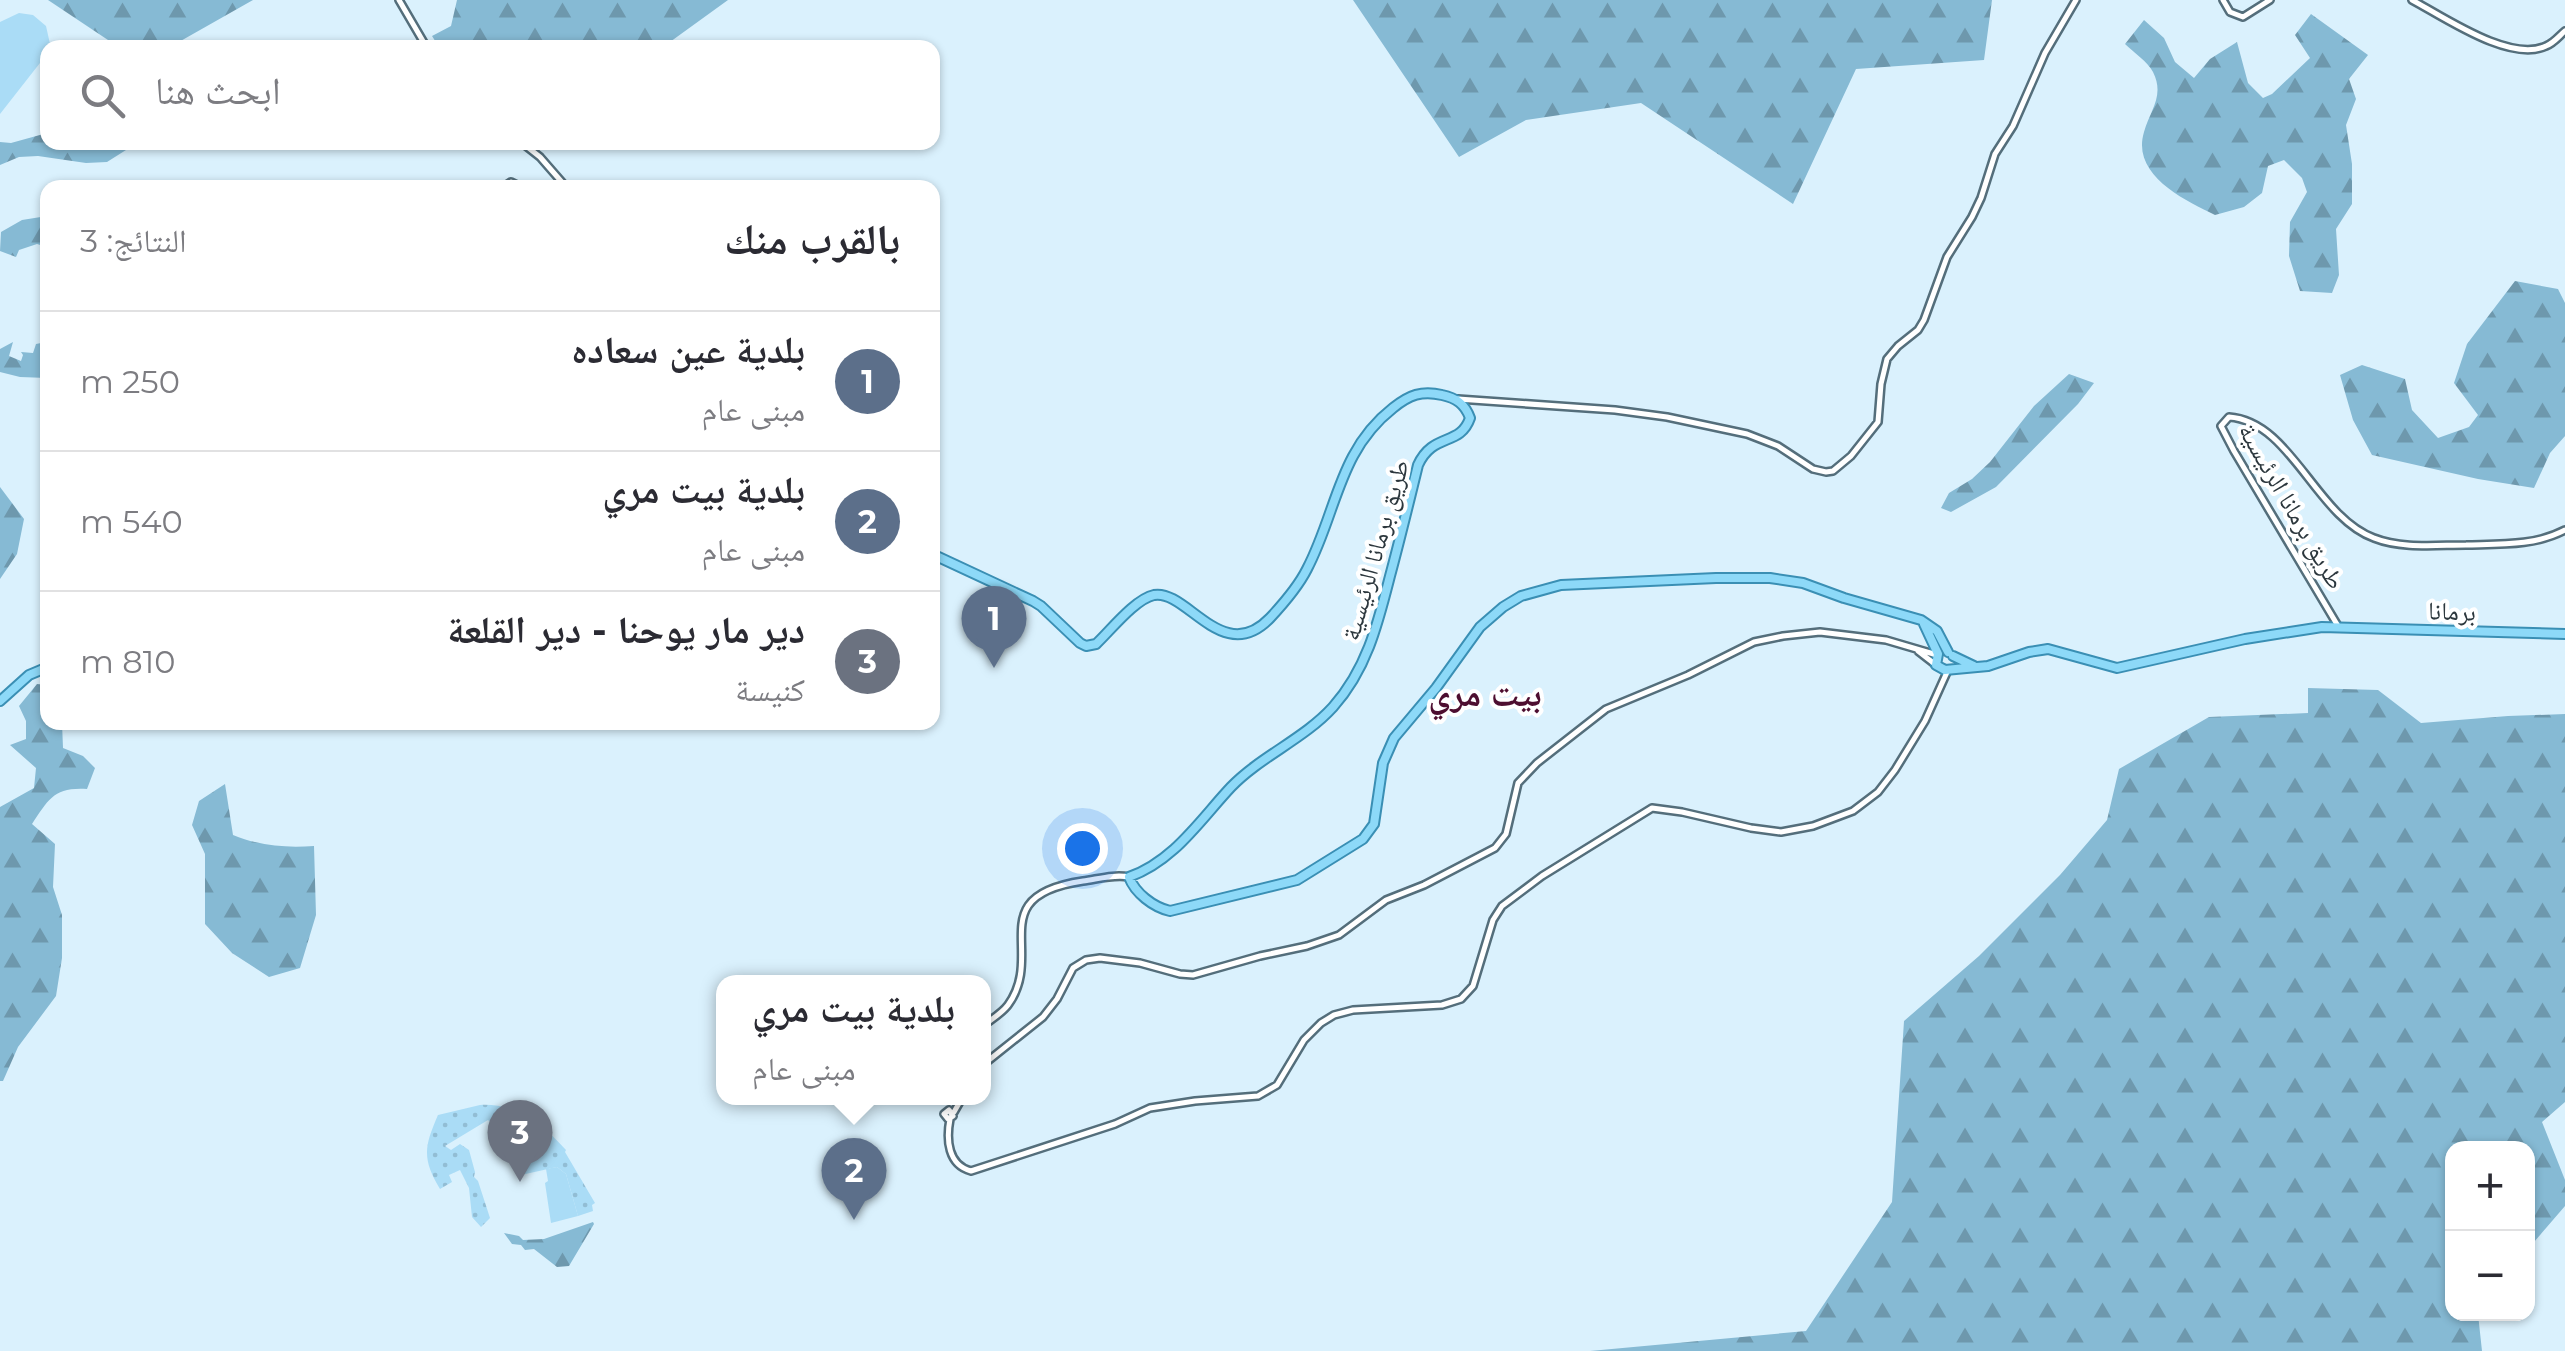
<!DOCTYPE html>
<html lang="ar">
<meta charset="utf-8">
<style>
body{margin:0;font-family:Montserrat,"Noto Naskh Arabic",sans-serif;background:#f2f2f3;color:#2b2b33;direction:rtl}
.controls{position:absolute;right:30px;bottom:30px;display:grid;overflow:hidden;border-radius:20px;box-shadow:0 2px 8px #0004}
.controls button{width:90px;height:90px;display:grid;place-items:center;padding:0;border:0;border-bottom:2px solid #e1e1e2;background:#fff;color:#2b2b33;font:50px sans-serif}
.you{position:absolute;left:1082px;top:848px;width:35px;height:35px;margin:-25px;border:8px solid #fff;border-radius:50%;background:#1a73e8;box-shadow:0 0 0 15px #1a73e833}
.badge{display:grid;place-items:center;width:65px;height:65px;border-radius:50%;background:#9d1362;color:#fff;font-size:32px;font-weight:700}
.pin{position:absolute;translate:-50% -82px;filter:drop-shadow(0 2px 5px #0008)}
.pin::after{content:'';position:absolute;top:52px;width:35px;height:30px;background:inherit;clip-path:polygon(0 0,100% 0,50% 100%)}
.popup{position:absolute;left:716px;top:975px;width:275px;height:130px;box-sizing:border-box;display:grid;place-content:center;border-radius:20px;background:#fff;filter:drop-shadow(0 2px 8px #0005);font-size:32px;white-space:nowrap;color:#7c7c81}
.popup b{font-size:38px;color:#2b2b33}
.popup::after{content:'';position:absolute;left:50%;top:100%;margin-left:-20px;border:20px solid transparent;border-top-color:#fff}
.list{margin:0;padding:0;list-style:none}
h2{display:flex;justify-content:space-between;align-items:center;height:130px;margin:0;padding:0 40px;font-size:42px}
h2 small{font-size:32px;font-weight:400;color:#7c7c81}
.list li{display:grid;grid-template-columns:65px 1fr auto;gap:30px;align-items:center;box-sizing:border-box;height:140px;padding:0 40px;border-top:2px solid #e1e1e2}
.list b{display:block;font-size:38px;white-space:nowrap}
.list p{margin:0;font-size:32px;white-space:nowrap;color:#7c7c81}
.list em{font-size:32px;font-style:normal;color:#7c7c81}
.icon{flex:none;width:55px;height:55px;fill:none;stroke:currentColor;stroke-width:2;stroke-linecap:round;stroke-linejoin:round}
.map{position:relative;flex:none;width:2565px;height:1351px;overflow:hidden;direction:ltr}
.search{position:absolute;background:#fff;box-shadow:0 2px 8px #0004;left:40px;top:40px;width:900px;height:110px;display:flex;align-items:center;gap:25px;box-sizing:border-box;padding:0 35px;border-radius:20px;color:#7c7c81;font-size:38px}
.panel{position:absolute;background:#fff;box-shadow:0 2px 8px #0004;left:40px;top:180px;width:900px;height:550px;border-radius:20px;direction:rtl}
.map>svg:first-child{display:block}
</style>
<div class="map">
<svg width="2565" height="1351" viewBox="0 0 2565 1351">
<defs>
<pattern id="grass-dots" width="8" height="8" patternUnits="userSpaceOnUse" patternTransform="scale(2.5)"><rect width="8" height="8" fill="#aadcf6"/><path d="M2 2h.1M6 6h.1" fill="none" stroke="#92bdd4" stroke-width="1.8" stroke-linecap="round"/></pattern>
<pattern id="forest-firs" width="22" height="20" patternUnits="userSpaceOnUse" patternTransform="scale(2.5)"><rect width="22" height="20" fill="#86bad4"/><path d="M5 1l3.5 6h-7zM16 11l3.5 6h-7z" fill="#6e98ad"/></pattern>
</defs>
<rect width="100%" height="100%" fill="#daf1fd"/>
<path fill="url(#grass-dots)" d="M 480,1105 C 518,1103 542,1124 566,1150 L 565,1152 L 595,1203 L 592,1205 L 593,1211 L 578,1216 L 566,1174 L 557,1167 L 521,1175 L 520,1170 L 515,1170 L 509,1148 L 516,1147 L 513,1130 L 501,1132 L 488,1120 L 445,1146 L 451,1150 L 460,1144 L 469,1150 L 475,1172 L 474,1177 L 478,1181 L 490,1218 L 481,1227 L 472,1217 L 469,1188 L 460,1170 L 449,1175 L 452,1182 L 440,1189 C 422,1159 424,1147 438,1115 Z"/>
<path fill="url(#forest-firs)" d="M 48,0 L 253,0 L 170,47 L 120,48 Z
M 457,0 L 728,0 L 663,47 L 439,47 L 432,36 L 451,26 Z
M 1353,0 L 1992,0 L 1984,60 L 1856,69 L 1793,204 L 1641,103 L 1526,120 L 1459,157 Z
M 2311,14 L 2368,55 L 2349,79 L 2356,99 L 2346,125 L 2352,164 L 2352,204 L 2336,229 L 2339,275 L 2332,293 L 2300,291 L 2289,256 L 2290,222 L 2307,192 L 2302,178 L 2284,160 L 2268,166 L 2262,193 L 2244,207 L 2215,215 C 2184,200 2131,175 2144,132 C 2150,110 2165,96 2153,72 C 2148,62 2133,52 2125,44 L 2144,20 L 2164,38 L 2175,62 L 2194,78 L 2210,59 L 2237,42 L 2248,83 L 2263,98 L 2272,94 L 2310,58 L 2295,35 Z
M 47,133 L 48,142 L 127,143 L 126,150 L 107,162 L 86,163 L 38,156 L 19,157 L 0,165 L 0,142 L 11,143 Z
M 47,216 L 47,247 L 37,244 L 19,250 L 16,257 L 0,251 L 1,232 L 22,220 Z
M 2515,281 L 2558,289 L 2565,303 L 2565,436 L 2550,453 L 2534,488 L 2478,479 L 2372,455 L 2353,420 L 2340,375 L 2362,365 L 2405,379 L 2412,410 L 2438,438 L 2469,427 L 2478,415 L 2454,383 L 2467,344 Z
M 13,342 L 9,356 L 21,361 L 23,355 L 21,352 L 33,353 L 36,344 L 41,343 L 40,348 L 47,351 L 47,378 L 20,377 L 0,372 L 0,349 Z
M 2069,374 L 2094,383 L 2078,404 L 1996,487 L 1951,512 L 1941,508 L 1949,493 L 1972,479 L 1990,462 L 2034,406 Z
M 0,487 L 24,519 L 17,554 L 0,579 Z
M 37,684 L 47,685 L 48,722 L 62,723 L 63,748 L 83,756 L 95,768 L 87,789 C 54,787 49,799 32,824 L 55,844 L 53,887 L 62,915 L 62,958 L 56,996 L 18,1047 L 3,1081 L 0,1081 L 0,807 L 34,788 L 36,768 L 10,745 L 26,739 L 26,721 L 19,706 Z
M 2308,688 L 2378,690 L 2421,723 L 2508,716 L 2565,714 L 2565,1102 L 2542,1122 L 2565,1180 L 2565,1206 L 2528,1249 L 2528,1148 L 2452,1148 L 2452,1314 L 2478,1314 L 2482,1351 L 1590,1351 L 1806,1331 L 1892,1202 L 1904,1021 L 1979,956 L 2060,875 L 2107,820 L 2119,769 L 2209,717 L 2308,713 Z
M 225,784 L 233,835 C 260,846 286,848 314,846 L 316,915 L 300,968 L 269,977 L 232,953 L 205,924 L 205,854 L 192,825 L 199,801 Z
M 593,1222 L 594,1224 L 569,1266 L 557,1267 L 534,1249 L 525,1250 L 521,1245 L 512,1244 L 504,1233 L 519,1236 L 523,1240 L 544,1239 Z"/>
<path fill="#aadcf6" d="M 19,13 L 33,15 L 46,26 L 50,44 L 47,54 L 0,114 L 0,22 Z
M 557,1167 L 566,1174 L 578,1216 L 551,1223 L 545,1183 L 548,1181 L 546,1169 Z"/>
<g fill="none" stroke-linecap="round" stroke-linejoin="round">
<g stroke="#546e7b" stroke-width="10">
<path id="minor" d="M 399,0 L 427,48
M 2223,0 L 2230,12 L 2243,17 L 2270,0
M 2412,0 C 2444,17 2510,63 2546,46 C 2554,43 2559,36 2565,31
M 521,142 L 540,157 L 567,188
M 502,188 L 511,182 L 523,188
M 1458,399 L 1615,410 L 1667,417 L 1747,434 L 1778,446 L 1813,469 L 1826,472 L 1833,471 L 1851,456 L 1878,422 L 1881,384 L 1887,359 L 1898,346 L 1918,330 L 1924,320 L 1947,257 L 1972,217 L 1981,198 L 1995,154 L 2013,126 L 2045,53 L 2076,0
M 2338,626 L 2234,451 L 2221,426 L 2229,417 C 2291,421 2316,517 2374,538 C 2402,549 2436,545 2466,545 C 2499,544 2535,546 2565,530
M 1918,651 L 1936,665
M 984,1025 C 992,1019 1002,1013 1008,1005 C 1046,953 981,896 1083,881 C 1098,879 1114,874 1129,877
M 984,1064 L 1043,1017 L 1057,999 L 1073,968 L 1086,960 L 1100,958 L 1140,963 L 1180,974 L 1193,975 L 1260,956 L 1307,946 L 1339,935 L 1386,900 L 1424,885 L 1495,848 L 1506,834 L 1518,783 L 1537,763 L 1606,709 L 1688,675 L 1754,642 L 1783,636 L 1820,632 L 1886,640 L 1937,655
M 949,1110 L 953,1116 L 948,1119 L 944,1114 Z
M 954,1112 L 962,1098
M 950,1119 C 946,1140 948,1165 971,1171 L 1115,1124 L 1150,1108 L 1195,1101 L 1258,1096 L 1277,1085 L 1304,1040 L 1321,1023 L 1334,1015 L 1353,1010 L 1442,1005 L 1461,999 L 1473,986 L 1493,920 L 1502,906 L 1542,876 L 1652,808 L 1682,812 L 1751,828 L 1781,832 L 1813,826 L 1853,811 L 1878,792 L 1895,770 L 1925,721 L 1948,670"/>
</g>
<g stroke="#3a8fb4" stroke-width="12">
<path id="major" d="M 932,554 L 1033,601 L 1041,606 L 1080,643 L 1086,646 L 1096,644 C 1110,631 1135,599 1154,595 C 1187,589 1223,667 1270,618 C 1284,603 1298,587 1307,569 C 1337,512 1338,451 1393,408 C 1409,395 1422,390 1442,395 C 1456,398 1465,404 1470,418 C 1460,447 1433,432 1418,465 C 1409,502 1400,539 1390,576 C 1378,623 1367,669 1333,707 C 1304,739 1261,756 1231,787 C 1200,820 1174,861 1129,877 C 1135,893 1153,907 1170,911 L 1297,880 L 1363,839 L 1374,824 L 1383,763 L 1394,738 L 1436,688 L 1480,627 L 1503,607 L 1521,596 L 1561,585 L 1716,578 L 1770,578 L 1803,583 L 1844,598 L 1921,620 L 1937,631 L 1948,652
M 1924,624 L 1938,654 L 1936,665 L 1945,670 L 1988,666 L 2029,652 L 2048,649 L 2117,668 L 2245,639 L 2322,627 L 2565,634
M 1953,656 L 1974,666
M 0,701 L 29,675 L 48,667"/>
</g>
<use href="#minor" stroke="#fff" stroke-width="5"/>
<use href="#major" stroke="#8dd9f8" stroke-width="8"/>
</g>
<g text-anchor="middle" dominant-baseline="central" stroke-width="8" stroke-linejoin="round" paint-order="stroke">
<g font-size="25" fill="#2c373d" stroke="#fff">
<text transform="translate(2292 506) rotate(60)">طريق برمانا الرئيسية</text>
<text transform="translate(1375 550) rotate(-74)">طريق برمانا الرئيسية</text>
<text transform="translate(2452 611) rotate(2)">برمانا</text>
</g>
<g font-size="35" font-weight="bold" fill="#4d0e30" stroke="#fff">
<text x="1485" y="693">بيت مري</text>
</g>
</g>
</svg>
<div class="controls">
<button>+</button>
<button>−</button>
</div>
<div class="you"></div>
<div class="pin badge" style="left:994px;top:668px;background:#5c6f8a">1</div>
<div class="pin badge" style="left:854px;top:1220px;background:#5c6f8a">2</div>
<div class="popup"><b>بلدية بيت مري</b>مبنى عام</div>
<div class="pin badge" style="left:520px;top:1182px;background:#6b7280">3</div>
<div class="search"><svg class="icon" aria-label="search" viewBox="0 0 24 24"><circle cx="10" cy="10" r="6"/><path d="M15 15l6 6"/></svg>ابحث هنا</div>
<section class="panel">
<h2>بالقرب منك<small>النتائج: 3</small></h2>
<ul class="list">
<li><span class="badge" style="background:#5c6f8a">1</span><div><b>بلدية عين سعاده</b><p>مبنى عام</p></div><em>250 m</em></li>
<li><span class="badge" style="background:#5c6f8a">2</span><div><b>بلدية بيت مري</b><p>مبنى عام</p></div><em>540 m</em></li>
<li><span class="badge" style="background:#6b7280">3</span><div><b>دير مار يوحنا - دير القلعة</b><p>كنيسة</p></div><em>810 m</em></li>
</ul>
</section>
</div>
